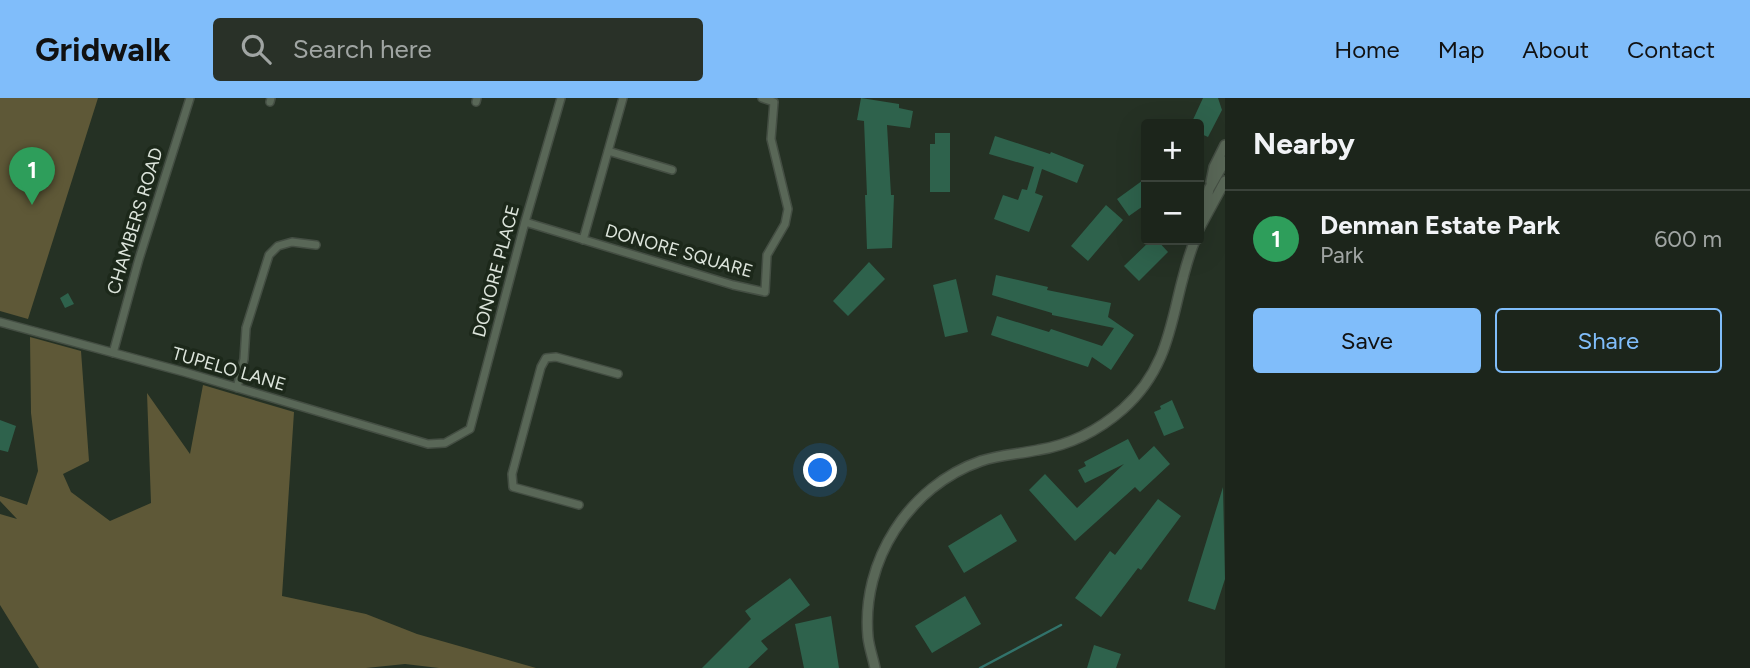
<!DOCTYPE html>
<meta charset="utf-8">
<style>
body{margin:0;font-family:Figtree,sans-serif;background:#293128;color:#f1f3f6}
.controls{position:absolute;right:21px;top:21px;display:grid;overflow:hidden;border-radius:7px;box-shadow:0 7px 28px #0002}
.controls button{width:63px;height:63px;display:grid;place-items:center;padding:0;border:0;border-bottom:2px solid #3a423a;background:#1c251b;color:#f1f3f6;font:35px sans-serif}
.you{position:absolute;left:821px;top:373px;width:24px;height:24px;margin:-18px;border:5px solid #fff;border-radius:50%;background:#1a73e8;box-shadow:0 0 0 10px #1a73e833}
.badge{display:grid;place-items:center;width:46px;height:46px;border-radius:50%;background:#80bdfa;color:#fff;font-size:23px;font-weight:700}
.pin{position:absolute;translate:-50% -58px;filter:drop-shadow(0 2px 4px #0008)}
.pin::after{content:'';position:absolute;top:37px;width:24px;height:21px;background:inherit;clip-path:polygon(0 0,100% 0,50% 100%)}
.list{margin:0;padding:0;list-style:none}
h2{display:flex;justify-content:space-between;align-items:center;height:91px;margin:0;padding:0 28px;font-size:30px}
h2 small{font-size:23px;font-weight:400;color:#a0a5a3}
.list li{display:grid;grid-template-columns:46px 1fr auto;gap:21px;align-items:center;box-sizing:border-box;height:98px;padding:0 28px;border-top:2px solid #3a423a}
.list b{display:block;font-size:26px;white-space:nowrap}
.list p{margin:0;font-size:23px;white-space:nowrap;color:#a0a5a3}
.list em{font-size:23px;font-style:normal;color:#a0a5a3}
.actions{display:flex;gap:14px;padding:21px 28px}
.actions a{flex:1;padding:16px 0;border:2px solid #80bdfa;border-radius:7px;text-align:center;font-size:24px;color:#80bdfa}
.actions .main{background:#80bdfa;color:#111}
.icon{flex:none;width:38px;height:38px;fill:none;stroke:currentColor;stroke-width:2;stroke-linecap:round;stroke-linejoin:round}
.map{position:relative;flex:none;width:1225px;height:570px;overflow:hidden}
header{display:flex;align-items:center;gap:42px;box-sizing:border-box;height:98px;padding:0 35px;background:#80bdfa;color:#111}
header strong{font-size:33px}
nav{display:flex;gap:38px;margin-inline-start:auto;font-size:24px}
.search{width:490px;height:63px;background:#293128;display:flex;align-items:center;gap:18px;box-sizing:border-box;padding:0 24px;border-radius:7px;color:#a0a5a3;font-size:26px}
main{display:flex}
aside{flex:1;background:#1c251b}
.map>svg:first-child{display:block}
</style>
<header>
<strong>Gridwalk</strong>
<div class="search"><svg class="icon" aria-label="search" viewBox="0 0 24 24"><circle cx="10" cy="10" r="6"/><path d="M15 15l6 6"/></svg>Search here</div>
<nav><a>Home</a><a>Map</a><a>About</a><a>Contact</a></nav>
</header>
<main>
<div class="map">
<svg width="1225" height="570" viewBox="0 0 1225 570">
<rect width="100%" height="100%" fill="#253124"/>
<path fill="#5e5837" d="M 0,0 L 98,0 L 28,221 L 0,213 Z
M 30,239 L 81,253 L 89,363 L 63,376 L 71,394 L 110,423 L 151,405 L 147,295 L 190,356 L 203,287 L 294,314 L 282,498 L 366,516 L 417,536 L 536,570 L 439,570 L 405,566 L 366,570 L 39,570 L 0,507 L 0,416 L 17,421 L 0,403 L 0,398 L 27,407 L 38,373 L 31,315 Z"/>
<g fill="none" stroke-linecap="round" stroke-linejoin="round">
<path stroke="#32736b" stroke-width="2.5" d="M 980,570 L 1061,527"/>
</g>
<path fill="#2e624c" d="M 861,0 L 899,6 L 899,10 L 913,13 L 910,30 L 887,27 L 891,97 L 894,97 L 892,150 L 867,151 L 865,97 L 867,97 L 864,23 L 857,22 Z
M 1203,0 L 1218,0 L 1222,12 L 1208,39 L 1199,35 L 1199,26 L 1191,26 Z
M 935,35 L 950,35 L 950,94 L 930,94 L 930,46 L 935,46 Z
M 995,38 L 1050,56 L 1051,54 L 1084,67 L 1077,85 L 1042,71 L 1035,95 L 1043,98 L 1029,134 L 994,121 L 1003,97 L 1018,102 L 1022,91 L 1027,92 L 1034,69 L 989,56 Z
M 1146,80 L 1146,106 L 1129,118 L 1117,101 Z
M 1106,107 L 1123,122 L 1088,163 L 1071,148 Z
M 1151,142 L 1157,142 L 1168,154 L 1139,183 L 1124,168 Z
M 869,164 L 885,181 L 848,218 L 833,203 Z
M 996,177 L 1048,189 L 1047,192 L 1111,205 L 1108,219 L 1134,237 L 1111,272 L 1092,259 L 1088,269 L 991,237 L 997,218 L 1049,234 L 1051,231 L 1102,248 L 1114,230 L 1052,217 L 1052,215 L 992,197 Z
M 956,181 L 968,234 L 945,239 L 933,187 Z
M 68,195 L 74,206 L 65,210 L 60,200 Z
M 1172,302 L 1184,330 L 1164,338 L 1154,314 L 1161,311 L 1160,308 Z
M 0,322 L 16,328 L 8,354 L 0,352 Z
M 1128,341 L 1139,362 L 1154,348 L 1170,366 L 1140,394 L 1135,389 L 1075,443 L 1029,392 L 1045,376 L 1077,410 L 1124,366 L 1085,385 L 1078,372 L 1086,368 L 1084,364 Z
M 1223,389 L 1225,481 L 1215,512 L 1188,503 Z
M 1158,401 L 1181,418 L 1141,472 L 1138,470 L 1101,519 L 1075,500 L 1110,453 L 1115,457 Z
M 1001,416 L 1017,443 L 964,475 L 948,448 Z
M 790,480 L 810,507 L 761,543 L 768,551 L 748,570 L 702,570 L 751,521 L 745,513 Z
M 965,498 L 981,526 L 932,555 L 915,528 Z
M 831,518 L 839,570 L 804,570 L 795,526 Z
M 1094,547 L 1121,556 L 1116,570 L 1087,570 Z"/>
<g fill="none" stroke-linecap="round" stroke-linejoin="round">
<g stroke="#444e43" stroke-width="10">
<path id="minor" d="M 270,4 L 271,0
M 476,4 L 477,0
M 608,53 L 672,72
M 525,124 L 733,187 L 765,194 L 767,157 L 785,126 L 788,111 L 771,41 L 774,4 L 762,0
M 583,142 L 623,0
M 0,224 L 184,274 L 428,346 L 445,345 L 470,331 L 525,124 L 561,0
M 113,255 L 139,161 L 190,0
M 237,290 L 244,261 L 246,230 L 269,157 L 278,148 L 292,144 L 316,147
M 579,407 L 513,389 L 512,376 L 541,269 L 546,260 L 556,259 L 618,276"/>
</g>
<g stroke="#444e43" stroke-width="12">
<path id="tertiary" d="M 1211,84 L 1214,69 L 1225,47
M 1203,120 L 1209,91 L 1225,63
M 1199,131 L 1225,83
M 875,570 C 873,560 869,549 868,539 C 861,463 909,388 981,363 C 999,357 1019,356 1038,352 C 1070,347 1099,332 1123,311 C 1178,262 1170,203 1195,142"/>
</g>
<use href="#minor" stroke="#596757" stroke-width="7"/>
<use href="#tertiary" stroke="#596757" stroke-width="9"/>
</g>
<g text-anchor="middle" dominant-baseline="central" stroke-width="7" stroke-linejoin="round" paint-order="stroke">
<g font-size="18" fill="#dde5dc" stroke="#1c281a">
<text transform="translate(135 123) rotate(-73)">CHAMBERS ROAD</text>
<text transform="translate(679 153) rotate(16)">DONORE SQUARE</text>
<text transform="translate(496 173) rotate(-75)">DONORE PLACE</text>
<text transform="translate(229 271) rotate(16)">TUPELO LANE</text>
</g>
</g>
</svg>
<div class="controls">
<button>+</button>
<button>−</button>
</div>
<div class="you"></div>
<div class="pin badge" style="left:32px;top:107px;background:#2e9e5b">1</div>
</div>
<aside>
<h2>Nearby<small></small></h2>
<ul class="list">
<li><span class="badge" style="background:#2e9e5b">1</span><div><b>Denman Estate Park</b><p>Park</p></div><em>600 m</em></li>
</ul>
<div class="actions"><a class="main">Save</a><a>Share</a></div>
</aside>
</main>
